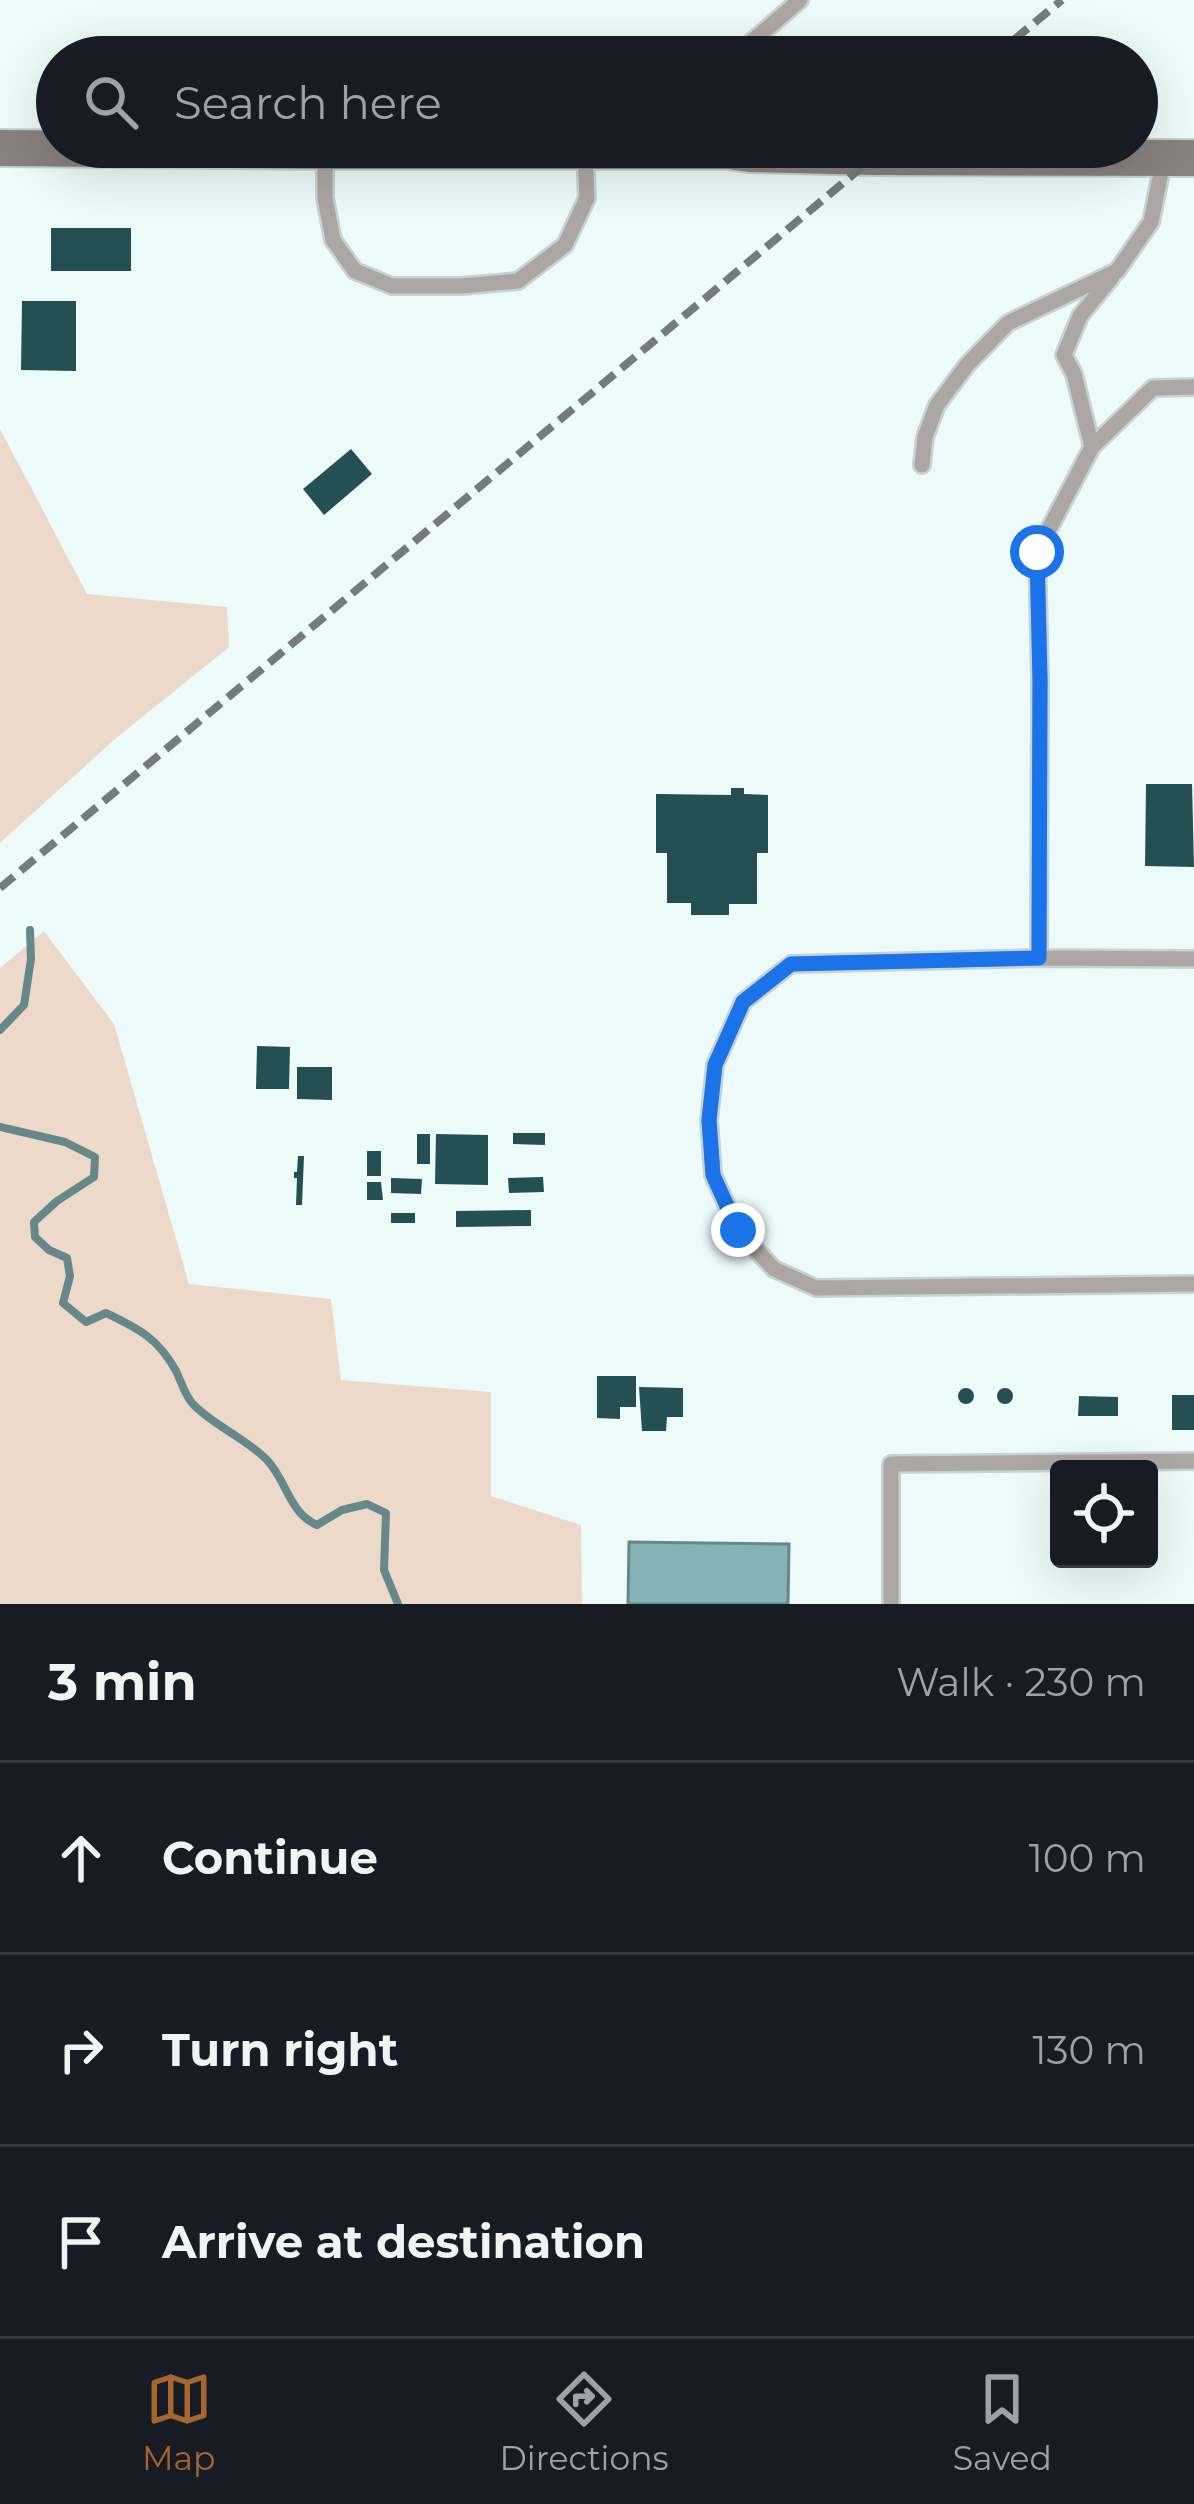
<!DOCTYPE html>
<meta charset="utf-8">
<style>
body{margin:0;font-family:Montserrat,sans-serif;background:#242831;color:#f1f3f6}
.controls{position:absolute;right:36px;bottom:36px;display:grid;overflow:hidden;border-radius:12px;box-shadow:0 12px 48px #0002}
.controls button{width:108px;height:108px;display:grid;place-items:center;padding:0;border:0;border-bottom:3px solid #363941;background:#171b24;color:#f1f3f6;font:60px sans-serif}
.stop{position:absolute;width:36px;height:36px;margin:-27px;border:9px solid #1a73e8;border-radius:50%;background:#fff}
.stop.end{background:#1a73e8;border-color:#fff;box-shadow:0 3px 12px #0008}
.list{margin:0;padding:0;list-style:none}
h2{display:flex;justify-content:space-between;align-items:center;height:156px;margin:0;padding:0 48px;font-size:51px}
h2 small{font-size:39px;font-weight:400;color:#9ea1a6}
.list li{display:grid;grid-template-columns:78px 1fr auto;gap:36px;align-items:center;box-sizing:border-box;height:192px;padding:0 48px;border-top:3px solid #363941}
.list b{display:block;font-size:45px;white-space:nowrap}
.list em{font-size:39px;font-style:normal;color:#9ea1a6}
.icon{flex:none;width:66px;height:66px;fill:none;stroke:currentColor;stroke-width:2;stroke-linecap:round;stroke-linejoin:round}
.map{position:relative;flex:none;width:1194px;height:1604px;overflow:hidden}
.search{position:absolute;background:#171b24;box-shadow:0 12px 48px #0002;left:36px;right:36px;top:36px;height:132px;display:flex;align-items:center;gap:30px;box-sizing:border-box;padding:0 42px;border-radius:66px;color:#9ea1a6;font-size:45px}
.sheet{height:732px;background:#171b24}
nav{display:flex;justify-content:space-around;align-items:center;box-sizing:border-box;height:168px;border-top:3px solid #363941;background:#171b24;font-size:33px;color:#9ea1a6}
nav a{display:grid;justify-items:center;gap:6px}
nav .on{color:#a6662f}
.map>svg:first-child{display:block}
</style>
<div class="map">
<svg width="1194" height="1604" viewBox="0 0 1194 1604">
<rect width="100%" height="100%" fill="#ecfafa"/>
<path fill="#edd9ca" d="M 0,429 L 87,594 L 227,607 L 229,647 L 115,739 L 0,843 Z
M 44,931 L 114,1024 L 189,1284 L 331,1299 L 341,1380 L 491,1392 L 491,1496 L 581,1525 L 582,1604 L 0,1604 L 0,968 Z"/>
<path fill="#85b3b5" stroke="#66888a" stroke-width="3" d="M 629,1542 L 789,1544 L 788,1604 L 628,1604 Z"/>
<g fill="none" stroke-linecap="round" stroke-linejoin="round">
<path stroke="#66888a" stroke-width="8" d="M 0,1030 L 24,1005 L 31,959 L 30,930
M 0,1127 L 65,1142 L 95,1157 L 94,1177 L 57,1201 L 34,1222 L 35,1237 L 49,1250 L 67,1258 L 70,1276 L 63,1303 L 86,1322 L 106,1313 C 139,1329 158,1338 176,1371 C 181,1381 185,1396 193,1404 C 211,1424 247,1439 267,1460 C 287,1481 289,1513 317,1525 L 342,1510 L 367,1504 L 386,1513 L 384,1570 L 398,1604"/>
</g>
<path fill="#245053" d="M 51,228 L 131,228 L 131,271 L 51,271 Z
M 22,301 L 76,301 L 76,371 L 21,370 Z
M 351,449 L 372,474 L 324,515 L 303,489 Z
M 1146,784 L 1192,784 L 1194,867 L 1145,866 Z
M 731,788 L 744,788 L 744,794 L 768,795 L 768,853 L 757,853 L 757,904 L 729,904 L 729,915 L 691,915 L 691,903 L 667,903 L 667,853 L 656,853 L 656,794 L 731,795 Z
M 257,1046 L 290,1047 L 289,1089 L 256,1089 Z
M 297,1067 L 332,1067 L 332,1100 L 297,1099 Z
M 513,1133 L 545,1133 L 545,1145 L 513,1144 Z
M 417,1134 L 430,1134 L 430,1164 L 417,1164 Z
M 436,1134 L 488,1135 L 488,1185 L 435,1184 Z
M 367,1151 L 381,1151 L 381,1176 L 367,1176 Z
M 298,1156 L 304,1156 L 302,1205 L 296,1205 L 297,1178 L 294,1178 L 294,1172 L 297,1172 Z
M 543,1177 L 544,1192 L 509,1193 L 508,1178 Z
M 391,1178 L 422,1179 L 421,1194 L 391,1193 Z
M 367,1182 L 381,1182 L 383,1200 L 367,1200 Z
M 531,1210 L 531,1226 L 456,1227 L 456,1211 Z
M 391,1213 L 415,1213 L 415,1223 L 391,1223 Z
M 597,1376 L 636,1376 L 636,1407 L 620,1407 L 620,1419 L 597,1418 Z
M 639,1387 L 683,1388 L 683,1417 L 667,1417 L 666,1431 L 642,1431 Z
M997 1396a8 8 0 1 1 16 0a8 8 0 1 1-16 0Z
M958 1396a8 8 0 1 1 16 0a8 8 0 1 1-16 0Z
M 1172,1395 L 1194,1395 L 1194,1430 L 1172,1430 Z
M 1079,1396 L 1118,1397 L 1118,1416 L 1078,1416 Z"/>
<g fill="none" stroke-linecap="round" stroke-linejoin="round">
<g stroke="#c7d3d3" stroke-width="20">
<path id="lane" d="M 734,57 L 800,0
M 330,151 L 325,171 L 325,198 L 333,240 L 355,271 L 392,286 L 461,286 L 518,281 L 565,245 L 587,198 L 585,152
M 1092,447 L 1074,374 L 1064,355 L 1080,316 L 1112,277
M 922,465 L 925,437 L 937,405 L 967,365 L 1008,323 L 1117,271 L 1151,222 L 1164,158
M 1039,958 L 1040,680 L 1037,552 L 1092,447 L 1153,388 L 1194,387
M 1194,959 L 1039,958 L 791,964 L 743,1002 L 715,1065 L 709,1120 L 713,1175 L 738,1230 L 774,1269 L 816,1288 L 1194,1284
M 891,1604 L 891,1464 L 1194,1461"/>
</g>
<g stroke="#c7d3d3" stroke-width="40">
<path id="secondary" d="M 0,148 L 330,151 L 728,151 L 750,154 L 874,157 L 1194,158"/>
</g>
<use href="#lane" stroke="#aca7a4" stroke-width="15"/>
<use href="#secondary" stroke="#88817d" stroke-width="36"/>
<path stroke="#737b7b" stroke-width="8" stroke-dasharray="18 9" stroke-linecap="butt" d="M 993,57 L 1062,0
M 0,888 L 886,147"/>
</g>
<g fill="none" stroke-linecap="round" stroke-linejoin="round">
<path stroke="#1a73e8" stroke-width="15" d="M 738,1230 L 713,1175 L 709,1120 L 715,1065 L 743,1002 L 791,964 L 1039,958 L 1040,680 L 1037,552"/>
</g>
</svg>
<div class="controls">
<button><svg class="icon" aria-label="locate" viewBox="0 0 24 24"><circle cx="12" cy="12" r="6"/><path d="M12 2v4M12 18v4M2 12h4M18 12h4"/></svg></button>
</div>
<div class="stop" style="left:1037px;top:552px"></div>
<div class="stop end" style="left:738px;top:1230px"></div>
<div class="search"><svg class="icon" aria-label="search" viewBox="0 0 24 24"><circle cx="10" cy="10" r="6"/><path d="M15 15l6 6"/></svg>Search here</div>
</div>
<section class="sheet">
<h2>3 min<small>Walk · 230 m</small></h2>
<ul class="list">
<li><svg class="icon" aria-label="ahead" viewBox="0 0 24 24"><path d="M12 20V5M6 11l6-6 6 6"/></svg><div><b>Continue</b></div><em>100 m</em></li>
<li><svg class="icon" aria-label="right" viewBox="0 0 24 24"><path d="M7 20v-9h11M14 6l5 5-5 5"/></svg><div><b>Turn right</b></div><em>130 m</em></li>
<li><svg class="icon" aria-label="arrive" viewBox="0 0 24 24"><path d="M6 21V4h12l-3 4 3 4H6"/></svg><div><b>Arrive at destination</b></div></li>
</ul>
</section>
<nav>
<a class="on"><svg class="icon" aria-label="map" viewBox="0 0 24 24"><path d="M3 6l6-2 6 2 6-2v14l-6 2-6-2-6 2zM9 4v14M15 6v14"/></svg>Map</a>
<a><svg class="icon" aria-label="directions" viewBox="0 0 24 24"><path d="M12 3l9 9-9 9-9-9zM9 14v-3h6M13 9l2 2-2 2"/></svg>Directions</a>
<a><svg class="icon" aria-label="saved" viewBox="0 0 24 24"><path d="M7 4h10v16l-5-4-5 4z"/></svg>Saved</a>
</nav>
